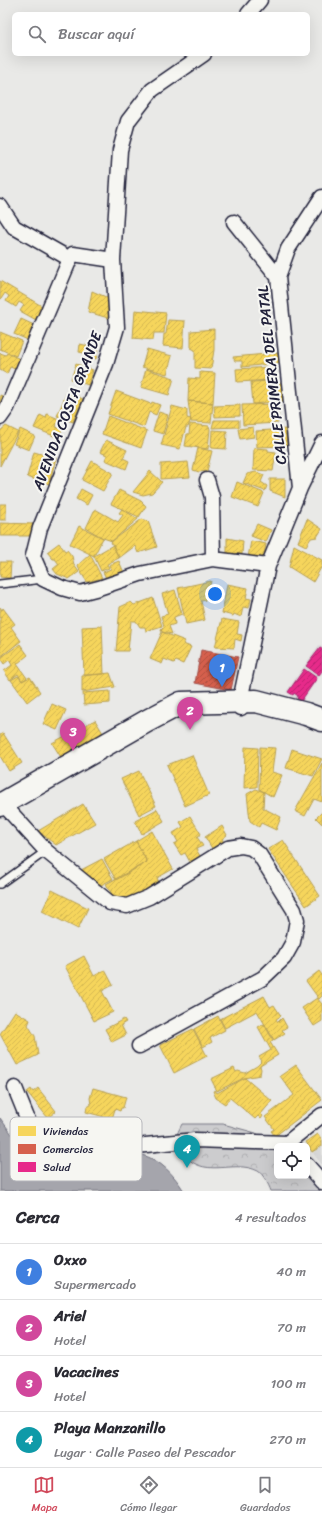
<!DOCTYPE html>
<html lang="es">
<meta charset="utf-8">
<style>
body{margin:0;font-family:Sriracha,sans-serif;background:#f7f7f7;color:#2b2b33}
.controls{position:absolute;right:12px;bottom:12px;display:grid;overflow:hidden;border-radius:6px;box-shadow:0 4px 16px #0002}
.controls button{width:36px;height:36px;display:grid;place-items:center;padding:0;border:0;border-bottom:1px solid #e1e1e2;background:#fff;color:#2b2b33;font:20px sans-serif}
.you{position:absolute;left:215px;top:594px;width:14px;height:14px;margin:-10px;border:3px solid #fff;border-radius:50%;background:#1a73e8;box-shadow:0 0 0 6px #1a73e833}
.badge{display:grid;place-items:center;width:26px;height:26px;border-radius:50%;background:#d1495b;color:#fff;font-size:13px;font-weight:700}
.pin{position:absolute;translate:-50% -33px;filter:drop-shadow(0 1px 2px #0008)}
.pin::after{content:'';position:absolute;top:21px;width:14px;height:12px;background:inherit;clip-path:polygon(0 0,100% 0,50% 100%)}
.list{margin:0;padding:0;list-style:none}
h2{display:flex;justify-content:space-between;align-items:center;height:52px;margin:0;padding:0 16px;font-size:17px}
h2 small{font-size:13px;font-weight:400;color:#7c7c81}
.list li{display:grid;grid-template-columns:26px 1fr auto;gap:12px;align-items:center;box-sizing:border-box;height:56px;padding:0 16px;border-top:1px solid #e1e1e2}
.list b{display:block;font-size:15px;white-space:nowrap}
.list p{margin:0;font-size:13px;white-space:nowrap;color:#7c7c81}
.list em{font-size:13px;font-style:normal;color:#7c7c81}
.icon{flex:none;width:22px;height:22px;fill:none;stroke:currentColor;stroke-width:2;stroke-linecap:round;stroke-linejoin:round}
.map{position:relative;flex:none;width:322px;height:1191px;overflow:hidden}
.search{position:absolute;background:#fff;box-shadow:0 4px 16px #0002;left:12px;right:12px;top:12px;height:44px;display:flex;align-items:center;gap:10px;box-sizing:border-box;padding:0 14px;border-radius:6px;color:#7c7c81;font-size:15px}
.sheet{height:276px;background:#fff}
nav{display:flex;justify-content:space-around;align-items:center;box-sizing:border-box;height:56px;border-top:1px solid #e1e1e2;background:#fff;font-size:11px;color:#7c7c81}
nav a{display:grid;justify-items:center;gap:2px}
nav .on{color:#d1495b}
.map>svg:first-child{display:block}
</style>
<div class="map">
<svg width="322" height="1191" viewBox="0 0 322 1191">
<defs>
<pattern id="forest-crowns" width="20" height="18" patternUnits="userSpaceOnUse"><rect width="20" height="18" fill="#ccccce"/><path d="M2 6a3 3 0 1 1 6 0M12 15a3 3 0 1 1 6 0" fill="none" stroke="#afafb2"/></pattern>
<pattern id="homes-hatch" width="6" height="6" patternUnits="userSpaceOnUse"><rect width="6" height="6" fill="#f6d55c"/><path d="M-1 1l2-2M0 6l6-6M5 7l2-2" fill="none" stroke="#d3b751"/></pattern>
<pattern id="shops-hatch" width="6" height="6" patternUnits="userSpaceOnUse"><rect width="6" height="6" fill="#d6604d"/><path d="M-1 1l2-2M0 6l6-6M5 7l2-2" fill="none" stroke="#ad4f41"/></pattern>
<pattern id="health-hatch" width="6" height="6" patternUnits="userSpaceOnUse"><rect width="6" height="6" fill="#e7298a"/><path d="M-1 1l2-2M0 6l6-6M5 7l2-2" fill="none" stroke="#bb2372"/></pattern>
</defs>
<rect width="100%" height="100%" fill="#e9e9e7"/>
<filter id="ink" filterUnits="userSpaceOnUse"><feTurbulence type="fractalNoise" baseFrequency=".025" numOctaves="2"/><feDisplacementMap in="SourceGraphic" scale="8" xChannelSelector="R" yChannelSelector="G"/><feConvolveMatrix kernelMatrix="1 2 1 2 8 2 1 2 1" color-interpolation-filters="sRGB"/></filter>
<g filter="url(#ink)">
<path fill="#dadada" d="M 319,645 L 322,647 L 322,673 L 301,703 L 286,692 Z
M 322,1146 L 322,1165 L 313,1153 Z"/>
<path fill="url(#forest-crowns)" stroke="#777784" d="M 182,1124 L 223,1124 L 256,1133 L 277,1149 L 277,1176 L 307,1176 L 317,1187 L 320,1191 L 271,1191 C 269,1185 263,1174 258,1171 C 232,1158 203,1182 181,1151 C 173,1140 176,1136 182,1124 Z"/>
<path fill="#a5a5ac" stroke="#71717f" d="M 0,1118 L 41,1174 L 51,1179 L 93,1172 L 124,1165 L 142,1155 C 161,1160 174,1175 184,1191 L 0,1191 Z"/>
<path fill="url(#homes-hatch)" stroke="#b69f52" d="M 0,281 L 45,308 L 38,321 L 20,311 L 24,305 L 19,302 L 16,307 L 6,301 L 9,296 L 5,293 L 1,299 L 0,299 Z
M 92,291 L 113,300 L 108,318 L 88,312 Z
M 135,310 L 166,313 L 164,333 L 154,333 L 153,340 L 133,338 Z
M 21,319 L 34,325 L 28,340 L 14,334 Z
M 168,320 L 185,321 L 183,348 L 163,346 L 164,334 L 166,334 Z
M 214,329 L 214,350 L 211,369 L 195,368 L 195,350 L 191,348 L 191,331 Z
M 0,332 L 22,341 L 16,356 L 0,349 Z
M 80,344 L 98,348 L 96,359 L 88,357 L 89,354 L 79,352 Z
M 147,349 L 172,356 L 167,374 L 142,367 Z
M 0,353 L 6,355 L 7,353 L 20,359 L 15,369 L 10,367 L 7,374 L 0,370 Z
M 278,353 L 279,363 L 242,367 L 242,361 L 235,361 L 233,357 Z
M 76,364 L 93,370 L 88,385 L 71,379 Z
M 273,367 L 273,380 L 237,382 L 236,369 Z
M 146,369 L 174,378 L 169,395 L 141,387 Z
M 200,372 L 215,373 L 213,403 L 188,401 L 189,378 L 200,379 Z
M 272,381 L 272,383 L 282,383 L 284,401 L 253,404 L 251,382 Z
M 116,391 L 151,404 L 152,402 L 160,405 L 156,415 L 149,412 L 144,427 L 108,414 Z
M 67,392 L 83,399 L 73,422 L 57,416 Z
M 0,395 L 5,397 L 0,409 Z
M 188,401 L 213,403 L 211,423 L 191,422 Z
M 278,404 L 278,423 L 243,425 L 242,405 Z
M 240,405 L 240,416 L 215,417 L 214,406 Z
M 172,406 L 187,410 L 187,418 L 191,419 L 188,427 L 186,427 L 180,449 L 161,445 L 164,435 Z
M 159,412 L 168,415 L 163,434 L 153,431 Z
M 47,414 L 59,419 L 56,427 L 62,429 L 59,438 L 34,428 L 40,415 L 46,418 Z
M 108,416 L 147,431 L 141,448 L 102,434 Z
M 214,420 L 239,420 L 239,427 L 212,428 Z
M 190,424 L 209,426 L 210,429 L 208,449 L 185,446 L 187,434 L 189,434 Z
M 6,426 L 18,432 L 0,466 L 0,431 Z
M 253,427 L 254,437 L 240,439 L 238,429 Z
M 20,429 L 35,436 L 29,450 L 14,444 Z
M 286,429 L 287,446 L 257,447 L 256,431 Z
M 212,430 L 227,431 L 226,449 L 211,448 Z
M 106,440 L 127,450 L 123,458 L 129,461 L 126,469 L 105,460 L 107,455 L 100,452 Z
M 198,448 L 212,451 L 207,471 L 199,472 L 193,470 Z
M 254,448 L 268,449 L 268,451 L 276,452 L 273,471 L 253,470 Z
M 34,452 L 56,458 L 49,484 L 27,477 Z
M 92,461 L 113,473 L 103,491 L 82,480 Z
M 188,462 L 190,477 L 161,479 L 161,464 Z
M 150,471 L 162,482 L 152,493 L 143,495 L 133,492 Z
M 256,472 L 264,475 L 261,482 L 267,486 L 265,491 L 243,483 L 247,474 Z
M 270,479 L 285,479 L 285,497 L 270,491 Z
M 237,482 L 264,493 L 258,507 L 232,497 Z
M 81,489 L 92,495 L 87,505 L 76,499 Z
M 119,490 L 141,501 L 146,506 L 139,517 L 111,504 Z
M 0,504 L 6,504 L 6,520 L 0,520 Z
M 95,509 L 118,522 L 123,515 L 119,513 L 122,509 L 138,519 L 112,541 L 103,538 L 86,528 Z
M 142,519 L 148,521 L 157,547 L 138,553 L 135,546 L 119,558 L 111,542 Z
M 307,519 L 322,529 L 317,537 L 311,538 L 306,546 L 298,542 Z
M 0,523 L 34,524 L 34,536 L 0,536 Z
M 257,524 L 271,530 L 266,542 L 251,536 Z
M 79,526 L 103,538 L 94,556 L 70,544 Z
M 227,538 L 243,541 L 242,554 L 227,554 Z
M 251,541 L 266,544 L 263,560 L 248,557 Z
M 59,543 L 65,551 L 67,550 L 72,556 L 74,565 L 79,572 L 69,579 L 57,574 L 53,569 L 59,564 L 55,559 L 53,559 L 47,552 Z
M 113,545 L 119,558 L 107,564 L 109,568 L 101,571 L 94,556 Z
M 294,545 L 322,560 L 322,566 L 313,582 L 289,567 Z
M 90,554 L 102,578 L 87,582 L 80,571 L 78,565 Z
M 119,561 L 125,575 L 113,580 L 111,575 L 106,578 L 103,572 L 111,569 L 109,565 Z
M 0,562 L 11,562 L 10,578 L 0,577 Z
M 211,581 L 207,600 L 201,601 L 205,620 L 186,624 L 178,588 Z
M 227,584 L 248,588 L 246,598 L 251,599 L 249,608 L 243,607 L 241,617 L 234,614 L 233,616 L 222,613 Z
M 175,590 L 182,614 L 174,617 L 175,624 L 169,626 L 172,634 L 162,632 L 161,629 L 164,626 L 161,616 L 168,614 L 162,594 Z
M 153,598 L 162,626 L 146,631 L 145,627 L 140,627 L 136,621 L 131,621 L 128,651 L 116,651 L 120,607 L 131,602 L 134,605 Z
M 0,607 L 2,610 L 3,608 L 15,624 L 11,627 L 21,641 L 0,657 Z
M 222,619 L 239,622 L 237,634 L 242,635 L 241,641 L 235,639 L 234,648 L 215,647 Z
M 102,626 L 104,674 L 84,675 L 82,627 Z
M 162,632 L 185,641 L 183,644 L 191,647 L 183,664 L 176,661 L 174,663 L 164,659 L 162,664 L 150,659 Z
M 20,644 L 28,655 L 17,664 L 27,678 L 22,681 L 18,674 L 10,680 L 4,671 L 12,665 L 9,660 L 4,664 L 0,658 Z
M 110,673 L 115,687 L 82,692 L 82,676 Z
M 18,676 L 22,681 L 30,677 L 40,692 L 27,702 L 11,680 Z
M 110,691 L 110,703 L 84,705 L 83,693 Z
M 52,704 L 66,710 L 57,730 L 43,724 Z
M 95,720 L 106,738 L 64,762 L 52,743 Z
M 3,733 L 22,763 L 9,771 L 0,756 L 0,735 Z
M 245,747 L 258,748 L 257,787 L 244,788 Z
M 260,747 L 275,748 L 272,772 L 282,775 L 273,797 L 259,789 Z
M 292,749 L 322,759 L 313,776 L 286,768 Z
M 192,755 L 209,795 L 185,806 L 167,765 Z
M 322,763 L 322,802 L 314,799 L 305,816 L 295,811 Z
M 139,771 L 156,806 L 139,815 L 121,779 Z
M 256,789 L 264,792 L 263,808 L 281,817 L 276,830 L 261,823 L 259,827 L 250,821 L 247,794 Z
M 83,804 L 95,823 L 56,845 L 38,831 Z
M 157,809 L 164,821 L 142,834 L 135,821 Z
M 322,812 L 322,824 L 316,818 Z
M 190,816 L 201,834 L 197,837 L 203,846 L 196,849 L 200,856 L 190,862 L 185,853 L 181,855 L 174,844 L 178,842 L 173,833 L 183,827 L 180,822 Z
M 222,826 L 227,835 L 222,839 L 227,847 L 216,855 L 205,837 Z
M 152,831 L 173,869 L 157,878 L 160,884 L 133,898 L 122,899 L 113,896 L 106,884 L 147,862 L 136,841 Z
M 283,840 L 320,896 L 306,906 L 268,849 Z
M 136,841 L 147,862 L 116,880 L 104,859 Z
M 102,859 L 113,879 L 101,885 L 81,870 Z
M 52,890 L 88,908 L 78,929 L 42,911 Z
M 84,956 L 94,976 L 105,970 L 113,985 L 102,991 L 113,1012 L 94,1021 L 65,966 Z
M 319,971 L 322,975 L 322,996 L 319,999 L 306,981 Z
M 264,996 L 270,1007 L 274,1005 L 281,1016 L 276,1019 L 278,1022 L 282,1018 L 287,1027 L 282,1030 L 285,1033 L 274,1040 L 257,1011 L 225,1028 L 220,1019 Z
M 317,998 L 322,1004 L 322,1021 L 314,1026 L 302,1008 Z
M 15,1011 L 30,1020 L 28,1025 L 35,1036 L 38,1055 L 17,1065 L 0,1034 Z
M 218,1016 L 225,1030 L 210,1038 L 212,1042 L 203,1047 L 194,1029 Z
M 124,1019 L 126,1022 L 121,1025 L 126,1035 L 112,1042 L 105,1029 Z
M 264,1024 L 273,1040 L 270,1042 L 278,1055 L 260,1066 L 261,1069 L 260,1075 L 244,1078 L 217,1091 L 211,1079 L 234,1068 L 236,1072 L 238,1071 L 245,1073 L 257,1066 L 262,1061 L 259,1057 L 271,1050 L 258,1027 Z
M 193,1029 L 207,1056 L 174,1073 L 160,1045 Z
M 296,1065 L 322,1100 L 275,1136 L 271,1131 L 274,1129 L 265,1117 L 294,1095 L 280,1076 Z
M 245,1078 L 272,1101 L 261,1114 L 263,1116 L 261,1119 L 258,1116 L 255,1119 L 230,1098 L 225,1104 L 216,1098 L 213,1091 L 215,1090 L 217,1093 Z
M 38,1088 L 56,1111 L 48,1118 L 27,1092 L 31,1089 L 33,1092 Z
M 93,1088 L 126,1097 L 123,1108 L 121,1108 L 120,1111 L 115,1109 L 112,1119 L 86,1112 L 87,1107 L 91,1105 L 90,1098 Z
M 318,1134 L 322,1140 L 322,1146 L 312,1152 L 306,1142 Z"/>
<path fill="url(#shops-hatch)" stroke="#a04d48" d="M 201,650 L 238,657 L 231,690 L 195,683 Z"/>
<path fill="url(#health-hatch)" stroke="#ac2772" d="M 320,648 L 322,649 L 322,671 L 319,675 L 306,666 Z
M 304,669 L 317,678 L 301,701 L 297,698 L 298,696 L 294,693 L 293,695 L 288,692 Z"/>
<g fill="none" stroke-linecap="round" stroke-linejoin="round">
<g stroke="#22223b" stroke-width="10">
<path id="service" d="M 0,584 L 43,579
M 0,884 L 46,851"/>
</g>
<g stroke="#22223b" stroke-width="17">
<path id="minor" d="M 248,14 L 260,0
M 204,54 L 152,90 L 128,121 L 120,150 L 113,260 L 117,327 L 106,364 L 40,528 L 33,556 L 43,579 L 62,588 L 80,593 L 99,588 L 140,574 L 213,559 L 268,566
M 0,206 L 14,227 L 70,259 L 73,254 L 113,260
M 234,222 L 278,277
M 0,418 L 7,408 L 70,259
M 207,480 L 212,497 L 213,559
M 300,488 L 278,277 L 288,249 L 322,197
M 241,708 L 240,701 L 268,566 L 300,488 L 322,443
M 3,804 L 46,851 L 110,903 L 127,906 L 149,897 L 228,848 L 241,846 L 251,848 L 259,854 L 294,910 L 297,920 L 293,942 L 284,958 L 263,978 L 139,1046
M 15,1088 L 30,1125 L 61,1158 L 75,1157 L 136,1146 L 195,1140 L 287,1143
M 287,1143 L 322,1115
M 307,1165 L 322,1182"/>
</g>
<g stroke="#22223b" stroke-width="25">
<path id="primary" d="M 0,805 L 147,721 L 181,703 L 256,701 L 306,714 L 322,720"/>
</g>
<use href="#service" stroke="#f6f6f2" stroke-width="7"/>
<use href="#minor" stroke="#f6f6f2" stroke-width="14"/>
<use href="#primary" stroke="#f6f6f2" stroke-width="22"/>
</g>
</g>
<g text-anchor="middle" dominant-baseline="central" stroke-width="4" stroke-linejoin="round" paint-order="stroke">
<g font-size="15" fill="#22223b" stroke="#f6f6f2">
<text transform="translate(272 375) rotate(-96)">CALLE PRIMERA DEL PATAL</text>
<text transform="translate(67 411) rotate(-69)">AVENIDA COSTA GRANDE</text>
</g>
</g>
<rect x="10" y="1117" width="132" height="64" rx="6" fill="#f6f6f2" stroke="#b6b6bb" stroke-width="1"/>
<rect x="18" y="1126" width="18" height="10" fill="#f6d55c"/>
<rect x="18" y="1144" width="18" height="10" fill="#d6604d"/>
<rect x="18" y="1162" width="18" height="10" fill="#e7298a"/>
<g font-size="11" fill="#22223b">
<text x="43" y="1135">Viviendas</text>
<text x="43" y="1153">Comercios</text>
<text x="43" y="1171">Salud</text>
</g>
</svg>
<div class="controls">
<button><svg class="icon" aria-label="locate" viewBox="0 0 24 24"><circle cx="12" cy="12" r="6"/><path d="M12 2v4M12 18v4M2 12h4M18 12h4"/></svg></button>
</div>
<div class="you"></div>
<div class="pin badge" style="left:222px;top:687px;background:#3f7fe0">1</div>
<div class="pin badge" style="left:190px;top:730px;background:#d1479c">2</div>
<div class="pin badge" style="left:73px;top:751px;background:#d1479c">3</div>
<div class="pin badge" style="left:187px;top:1168px;background:#0f9aa8">4</div>
<div class="search"><svg class="icon" aria-label="search" viewBox="0 0 24 24"><circle cx="10" cy="10" r="6"/><path d="M15 15l6 6"/></svg>Buscar aquí</div>
</div>
<section class="sheet">
<h2>Cerca<small>4 resultados</small></h2>
<ul class="list">
<li><span class="badge" style="background:#3f7fe0">1</span><div><b>Oxxo</b><p>Supermercado</p></div><em>40 m</em></li>
<li><span class="badge" style="background:#d1479c">2</span><div><b>Ariel</b><p>Hotel</p></div><em>70 m</em></li>
<li><span class="badge" style="background:#d1479c">3</span><div><b>Vacacines</b><p>Hotel</p></div><em>100 m</em></li>
<li><span class="badge" style="background:#0f9aa8">4</span><div><b>Playa Manzanillo</b><p>Lugar · Calle Paseo del Pescador</p></div><em>270 m</em></li>
</ul>
</section>
<nav>
<a class="on"><svg class="icon" aria-label="map" viewBox="0 0 24 24"><path d="M3 6l6-2 6 2 6-2v14l-6 2-6-2-6 2zM9 4v14M15 6v14"/></svg>Mapa</a>
<a><svg class="icon" aria-label="directions" viewBox="0 0 24 24"><path d="M12 3l9 9-9 9-9-9zM9 14v-3h6M13 9l2 2-2 2"/></svg>Cómo llegar</a>
<a><svg class="icon" aria-label="saved" viewBox="0 0 24 24"><path d="M7 4h10v16l-5-4-5 4z"/></svg>Guardados</a>
</nav>
